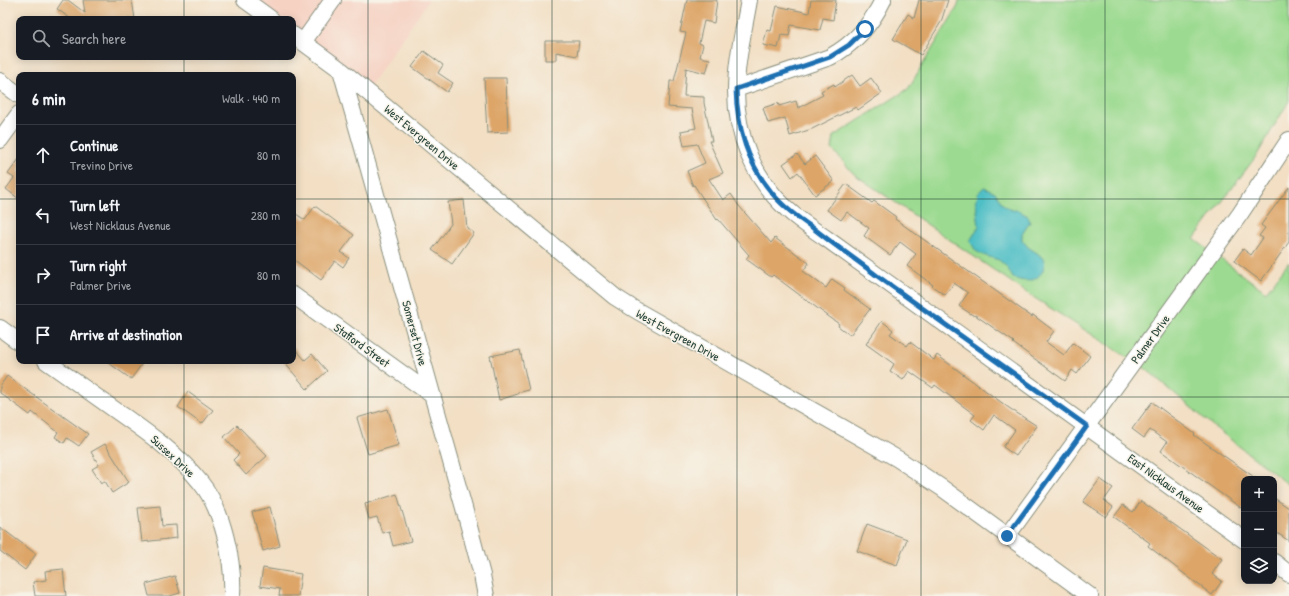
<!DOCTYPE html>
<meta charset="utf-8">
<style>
body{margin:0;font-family:"Patrick Hand",sans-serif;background:#20242c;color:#f1f3f6}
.controls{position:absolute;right:12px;bottom:12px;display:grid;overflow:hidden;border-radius:8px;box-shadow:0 2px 10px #0003}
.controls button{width:36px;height:36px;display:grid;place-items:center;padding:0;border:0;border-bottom:1px solid #363941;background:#171b24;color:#f1f3f6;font:20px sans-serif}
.stop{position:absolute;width:12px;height:12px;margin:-9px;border:3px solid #1f6fb2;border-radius:50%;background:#fff}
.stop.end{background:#1f6fb2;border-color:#fff;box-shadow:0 1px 4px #0008}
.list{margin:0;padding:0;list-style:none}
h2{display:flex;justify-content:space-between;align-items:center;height:52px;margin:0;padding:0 16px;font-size:17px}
h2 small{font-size:13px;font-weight:400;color:#9ea1a6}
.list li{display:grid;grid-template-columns:26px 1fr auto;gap:12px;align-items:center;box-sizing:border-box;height:60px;padding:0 16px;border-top:1px solid #363941}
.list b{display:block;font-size:15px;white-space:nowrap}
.list p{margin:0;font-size:13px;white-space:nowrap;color:#9ea1a6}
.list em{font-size:13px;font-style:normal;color:#9ea1a6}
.icon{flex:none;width:22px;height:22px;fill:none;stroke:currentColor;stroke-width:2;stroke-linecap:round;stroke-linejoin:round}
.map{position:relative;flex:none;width:1289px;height:596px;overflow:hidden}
.search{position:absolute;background:#171b24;box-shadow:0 2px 10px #0003;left:16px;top:16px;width:280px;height:44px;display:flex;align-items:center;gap:10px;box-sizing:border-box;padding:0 14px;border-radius:8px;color:#9ea1a6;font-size:15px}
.panel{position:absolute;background:#171b24;box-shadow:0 2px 10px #0003;left:16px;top:72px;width:280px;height:292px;border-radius:8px}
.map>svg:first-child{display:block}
</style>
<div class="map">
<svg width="1289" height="596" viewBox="0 0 1289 596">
<rect width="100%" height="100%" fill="#f7f3e8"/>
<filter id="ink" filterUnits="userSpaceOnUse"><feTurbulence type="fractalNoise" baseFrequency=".025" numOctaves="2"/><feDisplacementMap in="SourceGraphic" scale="8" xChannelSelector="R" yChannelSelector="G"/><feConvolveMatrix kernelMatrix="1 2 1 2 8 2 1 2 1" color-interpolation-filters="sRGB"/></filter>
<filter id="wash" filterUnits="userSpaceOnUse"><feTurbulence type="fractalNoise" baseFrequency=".012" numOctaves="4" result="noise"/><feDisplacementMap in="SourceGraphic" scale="16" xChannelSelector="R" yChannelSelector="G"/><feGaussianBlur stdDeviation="0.9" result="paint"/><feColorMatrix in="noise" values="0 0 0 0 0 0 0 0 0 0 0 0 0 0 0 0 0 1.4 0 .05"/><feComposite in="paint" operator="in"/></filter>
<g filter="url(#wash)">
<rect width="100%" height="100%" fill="#f2dfc4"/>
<path fill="#f6d2c3" d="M 244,0 L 429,0 L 369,87 L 293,34 L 293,19 L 271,19 Z"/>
<path fill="#9bda90" stroke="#5d8c62" d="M 959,0 L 1289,0 L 1289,101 L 1257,155 L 1194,239 L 1266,292 L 1289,262 L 1289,485 L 1213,426 L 1146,369 L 1030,295 L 854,174 L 832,149 L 834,136 L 908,89 L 958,6 Z"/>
<path fill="#50bfc6" stroke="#387e7d" d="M 984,187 L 995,192 L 1003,205 L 1012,210 L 1017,210 L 1028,216 L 1030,222 L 1022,234 L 1022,240 C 1024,242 1026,245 1028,247 C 1033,251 1039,253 1043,259 C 1048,266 1040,278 1032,280 C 1026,282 1019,280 1013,278 L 1007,267 L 999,260 L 983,255 L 976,251 L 970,241 L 979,226 L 976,203 L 978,193 Z"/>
<g id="blocks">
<path fill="#dda568" d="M 63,0 L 68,0 L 85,13 L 83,0 L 132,0 L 135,19 L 71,19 L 57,9 Z
M 687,0 L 717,0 L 714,23 L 704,21 L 699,43 L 703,45 L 700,57 L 710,59 L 706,73 L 686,68 L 684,96 L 704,97 L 704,103 L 712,141 L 709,141 L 723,173 L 709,179 L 723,200 L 731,194 L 739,206 L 771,243 L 775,238 L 809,263 L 803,271 L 826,288 L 832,279 L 845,288 L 844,290 L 870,309 L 850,335 L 838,326 L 839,324 L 813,305 L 773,275 L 771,277 L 746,259 L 749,255 L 718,219 L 717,220 L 694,185 L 693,186 L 687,171 L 705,163 L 697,144 L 684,146 L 681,131 L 696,128 L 692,109 L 668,107 L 670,81 L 674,81 L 686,33 L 680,32 Z
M 811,0 L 836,0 L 833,20 L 823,18 L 820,30 L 791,25 L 789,36 L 781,35 L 778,48 L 763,45 L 767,30 L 771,31 L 777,6 L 809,13 Z
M 919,0 L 948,0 L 941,22 L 921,55 L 893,39 L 908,14 L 914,18 Z
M 545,41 L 579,41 L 577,56 L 556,52 L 556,60 L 545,60 Z
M 424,51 L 443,65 L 438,73 L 453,83 L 447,92 L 412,67 Z
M 852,75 L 860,86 L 871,78 L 882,93 L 858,110 L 856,107 L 812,129 L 790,136 L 785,118 L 768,123 L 763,108 L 778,103 L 779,106 L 796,101 L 798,108 L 823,95 L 821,91 L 834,84 L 835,87 Z
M 484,78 L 506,78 L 508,132 L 487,133 Z
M 797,154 L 805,164 L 815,156 L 834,181 L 815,195 L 798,172 L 792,177 L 783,164 Z
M 19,159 L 19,199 L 6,189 L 14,178 L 8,174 Z
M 846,184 L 872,203 L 874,201 L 896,217 L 895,219 L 1032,317 L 1033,315 L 1054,331 L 1046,342 L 1064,355 L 1073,343 L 1090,356 L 1077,374 L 1072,370 L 1065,381 L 1013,343 L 1014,342 L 975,315 L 974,316 L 959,306 L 968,293 L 954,283 L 945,295 L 932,286 L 933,285 L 907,266 L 916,254 L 900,242 L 890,255 L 864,236 L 869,228 L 847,212 L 841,220 L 827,210 Z
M 1289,187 L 1289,242 L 1261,281 L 1234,261 L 1243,249 L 1251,255 L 1263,238 L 1259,236 L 1265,228 L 1261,225 Z
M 464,200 L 467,228 L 474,233 L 452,264 L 432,250 L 451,224 L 448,202 Z
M 315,206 L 354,235 L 341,252 L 349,258 L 343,267 L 335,261 L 321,280 L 293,259 L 293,212 L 305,220 Z
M 882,321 L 893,330 L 890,334 L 907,346 L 910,342 L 934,360 L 937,355 L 1009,408 L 1037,426 L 1016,456 L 1003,447 L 1015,430 L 994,415 L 984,430 L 971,420 L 975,415 L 935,385 L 933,388 L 909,371 L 903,380 L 890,371 L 894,364 L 866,344 Z
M 293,346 L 305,360 L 312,354 L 327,371 L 307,389 L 283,361 L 293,361 Z
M 520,350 L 529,390 L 517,393 L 518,394 L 499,400 L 490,356 Z
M 106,361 L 144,361 L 131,379 Z
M 7,376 L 88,434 L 79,446 L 67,438 L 64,443 L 55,437 L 58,432 L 32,412 L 30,415 L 0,393 L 0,386 Z
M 188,392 L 213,410 L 202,424 L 178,407 Z
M 1152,402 L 1195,434 L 1194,435 L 1257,479 L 1244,479 L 1244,510 L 1161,451 L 1167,442 L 1150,430 L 1144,438 L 1132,429 Z
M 388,409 L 399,445 L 368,454 L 357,418 Z
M 237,425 L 267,456 L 246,475 L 233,460 L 239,454 L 224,437 Z
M 105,444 L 129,482 L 112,493 L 105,481 L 101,483 L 92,469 L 99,465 L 91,452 Z
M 1100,479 L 1113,488 L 1104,500 L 1113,507 L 1106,517 L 1083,502 Z
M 397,494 L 411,541 L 393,546 L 389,531 L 382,533 L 377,517 L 369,519 L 365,504 Z
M 1274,498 L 1289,508 L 1289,541 L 1274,531 Z
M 1141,501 L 1222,559 L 1212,574 L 1222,581 L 1212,595 L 1148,546 L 1150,543 L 1114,517 L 1123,505 L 1133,512 Z
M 160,506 L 162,526 L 176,525 L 177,538 L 142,542 L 138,508 Z
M 270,507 L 280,546 L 263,551 L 252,512 Z
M 867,524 L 907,539 L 897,565 L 857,551 Z
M 0,527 L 36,554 L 25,570 L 0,551 Z
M 263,568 L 301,574 L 298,596 L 279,596 L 280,589 L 260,586 Z
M 63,569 L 66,596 L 35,596 L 33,582 L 46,580 L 45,571 Z
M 175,576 L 180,593 L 170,596 L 149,596 L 146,584 Z"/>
</g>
</g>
<g filter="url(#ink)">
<use href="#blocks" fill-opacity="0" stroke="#888e7c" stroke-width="1"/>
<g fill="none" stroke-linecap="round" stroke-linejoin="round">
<g stroke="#888e7c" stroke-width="18">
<path id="minor" d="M 245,0 L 271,19
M 749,0 C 744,30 736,60 736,91 C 736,135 754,180 788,210 C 800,221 814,230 827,239 L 1244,540
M 293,35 L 341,70 L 615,297 L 634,309 L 898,459 L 942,488 L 1090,596
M 303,42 L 333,0
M 341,70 L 464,508 L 482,575 L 486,596
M 0,81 L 19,95
M 736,89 L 830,57 C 854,44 871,25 883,0
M 0,140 L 19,114
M 293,295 L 432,395
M 0,328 L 19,342
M 46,361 C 70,378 94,395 118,412 C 148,433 178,454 201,483 C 223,510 234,562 232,596
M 1007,536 L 1240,214 L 1289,140
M 1274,562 L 1289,574"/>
</g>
<use href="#minor" stroke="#fff" stroke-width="16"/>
</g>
</g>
<g fill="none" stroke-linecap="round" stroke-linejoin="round" filter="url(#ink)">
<path stroke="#1f6fb2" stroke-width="5" d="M 865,29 L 849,45 L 830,57 L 736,89 C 737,127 747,163 772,193 C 783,207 798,218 813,228 C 833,244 855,259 876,275 C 946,325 1017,376 1087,426 L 1007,536"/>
</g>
<path fill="none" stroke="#1f3d34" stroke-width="1" stroke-opacity="0.55" d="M 184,0 L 184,19M 368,0 L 368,596M 552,0 L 552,596M 737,0 L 737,596M 921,0 L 921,596M 1105,0 L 1105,596M 184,57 L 184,75M 0,199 L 19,199M 293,199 L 1289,199M 184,361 L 184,596M 0,397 L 1289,397"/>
<g text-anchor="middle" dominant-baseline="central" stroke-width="3" stroke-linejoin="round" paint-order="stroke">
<g font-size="12" fill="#1f3d34" stroke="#f7f3e8">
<text transform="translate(422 137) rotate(40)">West Evergreen Drive</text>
<text transform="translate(415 333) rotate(75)">Somerset Drive</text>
<text transform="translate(678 335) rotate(29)">West Evergreen Drive</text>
<text transform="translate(1150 339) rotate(-54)">Palmer Drive</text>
<text transform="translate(362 345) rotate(36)">Stafford Street</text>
<text transform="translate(173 456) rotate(43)">Sussex Drive</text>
<text transform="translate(1166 483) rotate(36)">East Nicklaus Avenue</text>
</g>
</g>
</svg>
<div class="controls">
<button>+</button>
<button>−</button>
<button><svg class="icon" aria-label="layers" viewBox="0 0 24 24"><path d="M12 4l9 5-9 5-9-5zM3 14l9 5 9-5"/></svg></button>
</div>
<div class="stop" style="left:865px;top:29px"></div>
<div class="stop end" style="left:1007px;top:536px"></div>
<div class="search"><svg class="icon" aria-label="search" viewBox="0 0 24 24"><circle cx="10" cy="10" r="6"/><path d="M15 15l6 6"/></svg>Search here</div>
<section class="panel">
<h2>6 min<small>Walk · 440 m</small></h2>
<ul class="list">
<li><svg class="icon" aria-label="ahead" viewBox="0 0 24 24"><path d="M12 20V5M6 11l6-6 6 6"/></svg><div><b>Continue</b><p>Trevino Drive</p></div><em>80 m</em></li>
<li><svg class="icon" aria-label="left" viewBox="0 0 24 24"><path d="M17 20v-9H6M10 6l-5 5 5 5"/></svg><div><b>Turn left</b><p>West Nicklaus Avenue</p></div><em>280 m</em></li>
<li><svg class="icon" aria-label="right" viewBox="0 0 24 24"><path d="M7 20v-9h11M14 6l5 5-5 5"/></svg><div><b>Turn right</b><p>Palmer Drive</p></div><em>80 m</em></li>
<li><svg class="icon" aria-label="arrive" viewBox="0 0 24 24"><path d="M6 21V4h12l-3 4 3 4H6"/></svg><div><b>Arrive at destination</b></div></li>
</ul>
</section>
</div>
